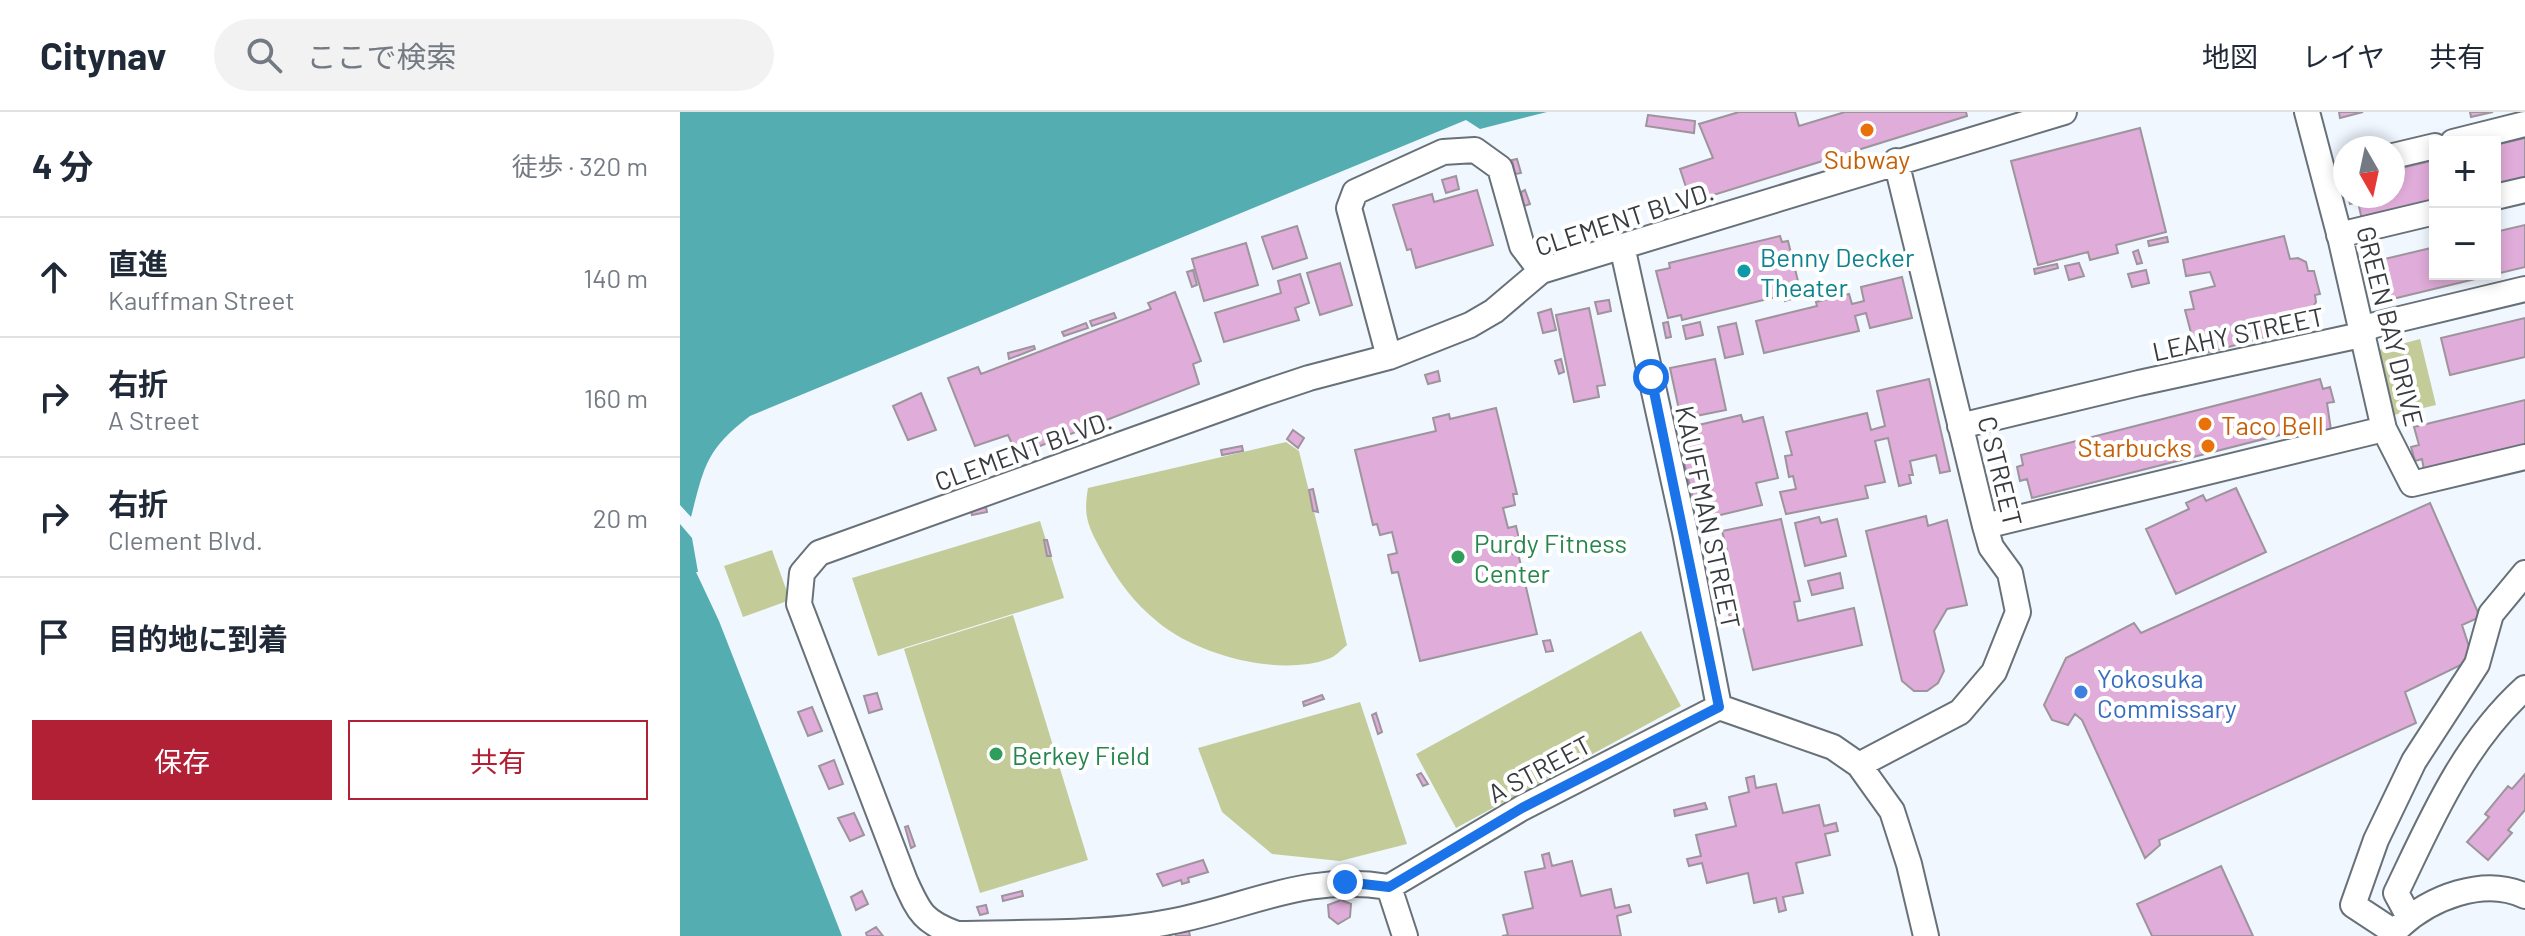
<!DOCTYPE html>
<html lang="ja">
<meta charset="utf-8">
<style>
body{margin:0;font-family:Barlow,"Noto Sans JP",sans-serif;background:#f2f2f3;color:#1f2937}
.controls{position:absolute;right:24px;top:24px;display:grid;overflow:hidden;border-radius:0px;box-shadow:0 4px 12px #0003}
.controls button{width:72px;height:72px;display:grid;place-items:center;padding:0;border:0;border-bottom:2px solid #e0e1e3;background:#fff;color:#1f2937;font:40px sans-serif}
.compass{position:absolute;left:1653px;top:24px;width:72px;height:72px;border-radius:50%;background:#fff;box-shadow:0 4px 12px #0003;rotate:171deg}
.stop{position:absolute;width:24px;height:24px;margin:-18px;border:6px solid #1a73e8;border-radius:50%;background:#fff}
.stop.end{background:#1a73e8;border-color:#fff;box-shadow:0 2px 8px #0008}
.list{margin:0;padding:0;list-style:none}
h2{display:flex;justify-content:space-between;align-items:center;height:104px;margin:0;padding:0 32px;font-size:34px}
h2 small{font-size:26px;font-weight:400;color:#747a83}
.list li{display:grid;grid-template-columns:52px 1fr auto;gap:24px;align-items:center;box-sizing:border-box;height:120px;padding:0 32px;border-top:2px solid #e0e1e3}
.list b{display:block;font-size:30px;white-space:nowrap}
.list p{margin:0;font-size:26px;white-space:nowrap;color:#747a83}
.list em{font-size:26px;font-style:normal;color:#747a83}
.actions{display:flex;gap:16px;padding:24px 32px}
.actions a{flex:1;padding:18px 0;border:2px solid #b22036;border-radius:0px;text-align:center;font-size:28px;color:#b22036}
.actions .main{background:#b22036;color:#fff}
.icon{flex:none;width:44px;height:44px;fill:none;stroke:currentColor;stroke-width:2;stroke-linecap:round;stroke-linejoin:round}
.map{position:relative;flex:none;width:1845px;height:824px;overflow:hidden}
header{display:flex;align-items:center;gap:48px;box-sizing:border-box;height:112px;padding:0 40px;background:#fff;border-bottom:2px solid #e0e1e3}
header strong{font-size:38px}
nav{display:flex;gap:44px;margin-inline-start:auto;font-size:28px}
.search{width:560px;height:72px;background:#f2f2f3;display:flex;align-items:center;gap:20px;box-sizing:border-box;padding:0 28px;border-radius:44px;color:#747a83;font-size:30px}
main{display:flex}
aside{flex:1;background:#fff}
.map>svg:first-child{display:block}
</style>
<header>
<strong>Citynav</strong>
<div class="search"><svg class="icon" aria-label="search" viewBox="0 0 24 24"><circle cx="10" cy="10" r="6"/><path d="M15 15l6 6"/></svg>ここで検索</div>
<nav><a>地図</a><a>レイヤ</a><a>共有</a></nav>
</header>
<main>
<aside>
<h2>4 分<small>徒歩 · 320 m</small></h2>
<ul class="list">
<li><svg class="icon" aria-label="ahead" viewBox="0 0 24 24"><path d="M12 20V5M6 11l6-6 6 6"/></svg><div><b>直進</b><p>Kauffman Street</p></div><em>140 m</em></li>
<li><svg class="icon" aria-label="right" viewBox="0 0 24 24"><path d="M7 20v-9h11M14 6l5 5-5 5"/></svg><div><b>右折</b><p>A Street</p></div><em>160 m</em></li>
<li><svg class="icon" aria-label="right" viewBox="0 0 24 24"><path d="M7 20v-9h11M14 6l5 5-5 5"/></svg><div><b>右折</b><p>Clement Blvd.</p></div><em>20 m</em></li>
<li><svg class="icon" aria-label="arrive" viewBox="0 0 24 24"><path d="M6 21V4h12l-3 4 3 4H6"/></svg><div><b>目的地に到着</b></div></li>
</ul>
<div class="actions"><a class="main">保存</a><a>共有</a></div>
</aside>
<div class="map">
<svg width="1845" height="824" viewBox="0 0 1845 824">
<rect width="100%" height="100%" fill="#f0f7fe"/>
<path fill="#c3cc99" d="M 1740,227 L 1756,293 L 1714,303 L 1699,238 Z
M 606,330 L 619,339 L 667,533 C 661,538 655,545 648,547 C 599,565 518,543 479,511 C 454,491 437,468 422,440 C 408,414 403,405 408,376 Z
M 360,409 L 384,486 L 198,544 L 172,466 Z
M 92,438 L 110,488 L 63,505 L 44,454 Z
M 333,503 L 408,748 L 300,781 L 224,537 Z
M 961,519 L 1001,594 L 776,716 L 736,642 Z
M 680,590 L 727,732 L 660,749 L 592,742 L 542,700 L 518,636 Z"/>
<path fill="#54adb0" d="M 0,0 L 867,0 L 800,17 L 786,8 L 70,304 C 26,337 24,355 11,405 L 0,393 Z
M 0,412 L 12,426 L 18,460 L 16,460 L 39,509 L 162,824 L 0,824 Z"/>
<path fill="#e0acd9" stroke="#9d949c" stroke-width="2" d="M 1059,0 L 1115,0 L 1119,14 L 1165,0 L 1286,0 L 1287,4 L 1011,90 L 1000,57 L 1033,46 L 1019,12 Z
M 1659,0 L 1683,0 L 1660,6 Z
M 1790,0 L 1813,0 L 1791,5 Z
M 968,3 L 1015,9 L 1014,21 L 966,14 Z
M 1460,16 L 1486,120 L 1436,133 L 1438,141 L 1410,148 L 1408,140 L 1358,153 L 1331,49 Z
M 1845,26 L 1845,68 L 1815,75 L 1815,33 Z
M 837,47 L 841,61 L 835,62 L 832,48 Z
M 1755,48 L 1755,90 L 1682,108 L 1678,90 L 1670,92 L 1668,84 L 1713,84 L 1713,58 Z
M 776,64 L 779,77 L 766,81 L 762,68 Z
M 797,78 L 813,133 L 736,156 L 731,137 L 727,138 L 713,93 L 752,82 L 754,90 Z
M 845,78 L 850,92 L 844,94 L 841,80 Z
M 1845,113 L 1845,155 L 1700,190 L 1698,181 L 1692,183 L 1689,170 L 1697,168 L 1692,150 L 1755,135 L 1755,162 L 1815,162 L 1815,120 Z
M 617,114 L 627,146 L 593,157 L 582,125 Z
M 1100,124 L 1102,130 L 1108,129 L 1118,169 L 1114,170 L 1118,185 L 1105,189 L 1104,183 L 1002,208 L 1001,203 L 988,206 L 976,159 L 990,156 L 989,151 Z
M 1604,124 L 1610,147 L 1618,146 L 1626,150 L 1628,159 L 1634,159 L 1640,182 L 1635,183 L 1636,190 L 1631,199 L 1624,200 L 1628,214 L 1603,221 L 1601,215 L 1589,218 L 1590,224 L 1561,231 L 1560,225 L 1554,227 L 1556,233 L 1517,243 L 1505,198 L 1514,197 L 1510,180 L 1535,174 L 1530,160 L 1506,164 L 1503,148 Z
M 1487,125 L 1488,130 L 1469,134 L 1468,129 Z
M 566,131 L 578,173 L 524,189 L 512,147 Z
M 1458,138 L 1462,151 L 1457,152 L 1453,140 Z
M 660,151 L 672,193 L 640,203 L 627,161 Z
M 1399,151 L 1404,164 L 1389,168 L 1385,154 Z
M 1377,152 L 1378,156 L 1355,162 L 1354,157 Z
M 513,158 L 517,173 L 512,175 L 507,160 Z
M 1466,158 L 1469,171 L 1452,175 L 1448,162 Z
M 620,162 L 629,191 L 615,196 L 619,208 L 544,230 L 535,201 L 601,181 L 598,169 Z
M 1222,165 L 1232,206 L 1190,216 L 1186,201 L 1175,204 L 1179,219 L 1084,241 L 1076,209 L 1137,194 L 1136,190 L 1169,182 L 1172,192 L 1184,189 L 1181,175 Z
M 495,180 L 521,249 L 513,252 L 519,272 L 337,343 L 328,323 L 295,334 L 268,266 L 298,255 L 301,262 L 471,197 L 468,191 Z
M 929,188 L 931,199 L 918,202 L 915,190 Z
M 909,196 L 925,273 L 917,274 L 919,285 L 894,290 L 876,203 Z
M 871,197 L 876,218 L 863,221 L 858,201 Z
M 434,201 L 436,206 L 412,214 L 410,209 Z
M 1845,206 L 1845,245 L 1770,263 L 1761,226 Z
M 988,210 L 991,225 L 986,226 L 983,211 Z
M 1020,210 L 1023,223 L 1006,227 L 1003,214 Z
M 406,211 L 408,216 L 384,224 L 382,220 Z
M 1056,211 L 1063,242 L 1045,246 L 1038,215 Z
M 354,234 L 355,237 L 329,247 L 328,241 Z
M 881,247 L 884,260 L 879,262 L 875,249 Z
M 1035,247 L 1046,298 L 1001,307 L 990,256 Z
M 758,259 L 760,269 L 748,272 L 745,263 Z
M 1249,267 L 1270,359 L 1260,361 L 1256,343 L 1230,349 L 1233,363 L 1229,363 L 1231,371 L 1219,374 L 1208,326 L 1195,329 L 1205,370 L 1185,374 L 1188,386 L 1106,402 L 1100,380 L 1116,377 L 1113,364 L 1109,365 L 1105,344 L 1112,343 L 1106,320 L 1187,301 L 1191,318 L 1205,314 L 1197,279 Z
M 1640,267 L 1643,277 L 1650,275 L 1654,290 L 1647,291 L 1651,318 L 1636,321 L 1635,314 L 1352,386 L 1347,367 L 1340,369 L 1337,355 L 1343,353 L 1341,343 Z
M 241,281 L 256,318 L 228,328 L 213,294 Z
M 1845,288 L 1845,333 L 1744,358 L 1742,347 L 1735,349 L 1731,335 L 1739,333 L 1734,315 Z
M 816,296 L 837,382 L 833,382 L 835,393 L 823,396 L 828,416 L 836,414 L 840,431 L 831,433 L 833,442 L 838,441 L 857,522 L 740,549 L 718,460 L 712,461 L 708,443 L 717,441 L 712,420 L 700,423 L 697,412 L 693,413 L 675,338 L 756,319 L 753,306 L 769,302 L 770,307 Z
M 1061,303 L 1063,310 L 1083,305 L 1098,366 L 1076,371 L 1082,393 L 1032,405 L 1026,383 L 1013,386 L 998,326 L 1012,322 L 1010,315 Z
M 613,318 L 624,326 L 618,336 L 607,327 Z
M 562,334 L 563,339 L 542,343 L 541,338 Z
M 1556,376 L 1586,440 L 1496,482 L 1466,417 L 1509,397 L 1506,391 L 1523,383 L 1526,389 Z
M 633,377 L 638,400 L 633,399 L 629,378 Z
M 1750,391 L 1800,505 L 1782,513 L 1793,547 L 1725,580 L 1736,611 L 1479,728 L 1480,733 L 1465,746 L 1402,608 L 1395,602 L 1388,613 L 1372,608 L 1364,593 L 1386,546 L 1454,511 L 1461,521 Z
M 306,395 L 307,400 L 292,403 L 291,399 Z
M 1246,404 L 1248,414 L 1267,408 L 1287,493 L 1267,497 L 1254,519 L 1264,559 L 1258,571 L 1247,579 L 1234,579 L 1222,569 L 1186,419 Z
M 1139,405 L 1141,411 L 1157,407 L 1166,444 L 1125,454 L 1115,411 Z
M 1101,407 L 1120,489 L 1114,490 L 1118,509 L 1174,496 L 1182,533 L 1073,558 L 1060,503 L 1050,506 L 1046,487 L 1050,486 L 1039,440 L 1047,439 L 1042,419 Z
M 364,428 L 367,428 L 371,444 L 367,444 Z
M 1160,461 L 1163,476 L 1132,483 L 1128,469 Z
M 870,528 L 873,539 L 866,540 L 863,529 Z
M 197,581 L 202,597 L 189,601 L 184,584 Z
M 642,583 L 644,587 L 624,594 L 623,590 Z
M 132,595 L 142,619 L 128,624 L 118,600 Z
M 696,601 L 702,620 L 698,622 L 692,603 Z
M 154,648 L 163,672 L 149,677 L 139,654 Z
M 741,661 L 748,672 L 743,674 L 737,663 Z
M 1845,662 L 1845,698 L 1828,718 L 1832,721 L 1808,748 L 1787,730 L 1809,705 L 1805,702 L 1828,674 L 1832,677 Z
M 1074,664 L 1076,676 L 1096,672 L 1103,701 L 1139,693 L 1144,714 L 1156,711 L 1158,719 L 1145,722 L 1150,743 L 1116,751 L 1123,781 L 1103,785 L 1106,798 L 1099,800 L 1096,786 L 1074,791 L 1068,761 L 1027,771 L 1022,751 L 1009,754 L 1007,747 L 1021,744 L 1016,723 L 1056,714 L 1049,685 L 1069,680 L 1066,666 Z
M 1025,691 L 1027,697 L 995,704 L 994,698 Z
M 174,701 L 184,723 L 170,729 L 158,706 Z
M 228,714 L 235,734 L 231,736 L 225,715 Z
M 869,741 L 872,754 L 892,749 L 901,784 L 931,777 L 935,796 L 949,793 L 951,800 L 937,804 L 941,824 L 822,824 L 828,823 L 823,803 L 853,796 L 845,760 L 865,756 L 862,743 Z
M 523,748 L 528,760 L 508,766 L 509,770 L 502,772 L 501,768 L 483,774 L 477,762 Z
M 1541,754 L 1573,824 L 1472,824 L 1457,792 Z
M 182,779 L 188,792 L 176,798 L 171,785 Z
M 342,779 L 343,784 L 323,789 L 322,784 Z
M 661,788 L 671,792 L 670,805 L 658,812 L 649,805 L 648,793 Z
M 306,793 L 308,801 L 300,803 L 297,795 Z
M 196,815 L 203,824 L 187,824 L 186,821 Z
M 508,815 L 510,824 L 496,824 L 494,818 Z"/>
<g fill="none" stroke-linecap="round" stroke-linejoin="round">
<g stroke="#687178" stroke-width="28">
<path id="minor" d="M 1627,0 L 1661,129 L 1704,317 L 1732,372 L 1845,345
M 1773,30 L 1845,12
M 1713,44 L 1755,34
M 1815,85 L 1845,78
M 1659,123 L 1755,100
M 942,134 L 1005,420 L 1039,595
M 709,245 L 669,96 L 675,80 L 763,40 L 795,38 L 820,56 L 842,134 L 861,159
M 1280,314 L 1459,271 L 1681,223 L 1691,214 L 1845,177
M 1305,414 L 1704,317
M 1039,595 L 1153,635 L 1179,653 L 1212,699 L 1229,752 L 1246,824
M 1179,653 L 1280,600 L 1314,560 L 1338,500 L 1330,461 L 1311,435 L 1305,414 L 1216,49
M 709,775 C 623,761 570,795 489,810 C 424,823 344,820 277,822 C 243,810 239,800 225,769 L 119,492 L 122,461 L 139,441 L 584,281 L 629,266 L 709,245 L 790,213 L 814,199 L 861,159 L 1384,0
M 709,775 L 842,696 L 1039,595
M 709,775 L 725,824
M 1729,805 L 1716,781 C 1751,708 1783,632 1845,576
M 1718,816 C 1749,786 1804,764 1845,784
M 1714,820 L 1673,793 L 1696,728 L 1734,649 L 1797,552 L 1811,502 L 1845,461"/>
</g>
<use href="#minor" stroke="#fff" stroke-width="24"/>
</g>
<g fill="none" stroke-linecap="round" stroke-linejoin="round">
<path stroke="#1a73e8" stroke-width="10" d="M 665,770 L 709,775 L 842,696 L 1039,595 L 971,265"/>
</g>
<g fill="#e8710a" stroke="#fff" stroke-width="3">
<circle cx="1187" cy="18" r="8"/>
<circle cx="1525" cy="312" r="8"/>
<circle cx="1528" cy="334" r="8"/>
</g>
<circle fill="#0f9aa8" stroke="#fff" stroke-width="3" cx="1064" cy="159" r="8"/>
<g fill="#2e9e5b" stroke="#fff" stroke-width="3">
<circle cx="778" cy="445" r="8"/>
<circle cx="316" cy="642" r="8"/>
</g>
<circle fill="#3f7fe0" stroke="#fff" stroke-width="3" cx="1401" cy="580" r="8"/>
<g text-anchor="middle" dominant-baseline="central" stroke-width="8" stroke-linejoin="round" paint-order="stroke">
<g font-size="26" fill="#c56008" stroke="#fff">
<text x="1187" y="46">Subway</text>
<text x="1541" y="312" text-anchor="start">Taco Bell</text>
<text x="1512" y="334" text-anchor="end">Starbucks</text>
</g>
<g font-size="26" fill="#383b3f" stroke="#fff">
<text transform="translate(944 106) rotate(-18)">CLEMENT BLVD.</text>
<text transform="translate(1711 214) rotate(76)">GREEN BAY DRIVE</text>
<text transform="translate(1558 221) rotate(-12)">LEAHY STREET</text>
<text transform="translate(343 338) rotate(-20)">CLEMENT BLVD.</text>
<text transform="translate(1321 359) rotate(76)">C STREET</text>
<text transform="translate(1029 405) rotate(78)">KAUFFMAN STREET</text>
<text transform="translate(859 656) rotate(-28)">A STREET</text>
</g>
<g font-size="26" fill="#0d838f" stroke="#fff" text-anchor="start">
<text x="1080" y="144">Benny Decker<tspan x="1080" dy="30">Theater</tspan></text>
</g>
<g font-size="26" fill="#27864d" stroke="#fff" text-anchor="start">
<text x="794" y="430">Purdy Fitness<tspan x="794" dy="30">Center</tspan></text>
<text x="332" y="642">Berkey Field</text>
</g>
<g font-size="26" fill="#366cbe" stroke="#fff" text-anchor="start">
<text x="1417" y="565">Yokosuka<tspan x="1417" dy="30">Commissary</tspan></text>
</g>
</g>
</svg>
<div class="controls">
<button>+</button>
<button>−</button>
</div>
<svg class="compass" viewBox="-18 -18 36 36"><path d="M0-13l5 13h-10z" fill="#e53935"/><path d="M0 13l5-13h-10z" fill="#747a83"/></svg>
<div class="stop" style="left:971px;top:265px"></div>
<div class="stop end" style="left:665px;top:770px"></div>
</div>
</main>
